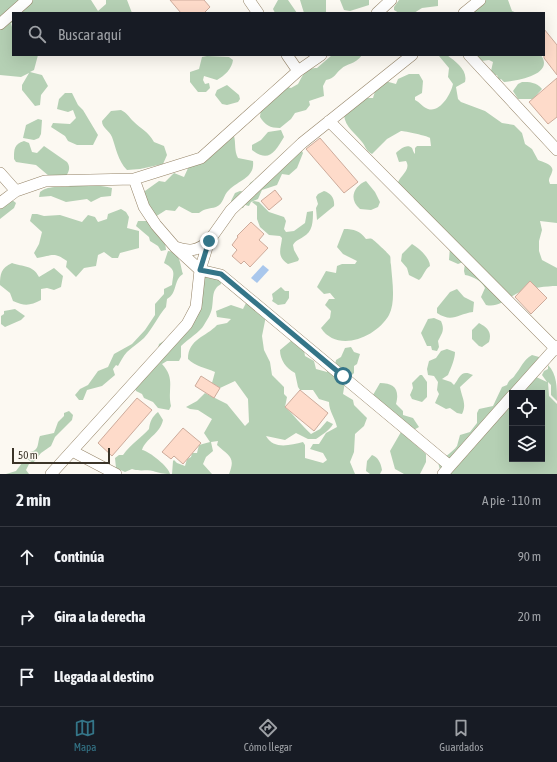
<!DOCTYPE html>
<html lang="es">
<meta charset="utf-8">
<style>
body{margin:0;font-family:"Asap Condensed",sans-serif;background:#20242c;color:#f1f3f6}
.controls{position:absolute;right:12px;bottom:12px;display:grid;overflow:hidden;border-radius:0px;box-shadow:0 4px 16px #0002}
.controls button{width:36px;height:36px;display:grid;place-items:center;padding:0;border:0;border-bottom:1px solid #363941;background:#171b24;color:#f1f3f6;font:20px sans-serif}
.scale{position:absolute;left:12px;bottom:10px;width:98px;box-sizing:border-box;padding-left:4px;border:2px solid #3b3428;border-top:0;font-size:11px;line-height:14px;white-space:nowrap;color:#3b3428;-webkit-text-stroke:3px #fcf9f2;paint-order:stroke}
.stop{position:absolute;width:12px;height:12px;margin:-9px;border:3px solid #347588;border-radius:50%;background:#fff}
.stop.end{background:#347588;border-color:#fff;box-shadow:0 1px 4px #0008}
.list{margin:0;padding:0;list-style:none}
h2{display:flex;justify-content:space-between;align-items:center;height:52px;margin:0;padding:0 16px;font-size:17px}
h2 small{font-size:13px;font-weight:400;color:#9ea1a6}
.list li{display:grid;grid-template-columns:26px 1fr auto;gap:12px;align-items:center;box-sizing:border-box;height:60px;padding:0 16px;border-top:1px solid #363941}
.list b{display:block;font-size:15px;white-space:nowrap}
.list em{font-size:13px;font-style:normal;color:#9ea1a6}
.icon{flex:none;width:22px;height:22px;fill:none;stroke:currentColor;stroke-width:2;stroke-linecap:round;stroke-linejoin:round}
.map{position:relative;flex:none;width:557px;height:474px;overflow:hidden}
.search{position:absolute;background:#171b24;box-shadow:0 4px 16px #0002;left:12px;right:12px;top:12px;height:44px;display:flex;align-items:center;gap:10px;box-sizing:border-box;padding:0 14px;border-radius:0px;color:#9ea1a6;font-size:15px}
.sheet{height:232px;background:#171b24}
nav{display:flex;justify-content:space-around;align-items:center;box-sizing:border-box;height:56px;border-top:1px solid #363941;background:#171b24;font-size:11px;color:#9ea1a6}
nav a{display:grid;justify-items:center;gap:2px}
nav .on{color:#347588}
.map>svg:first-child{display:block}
</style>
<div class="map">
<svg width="557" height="474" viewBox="0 0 557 474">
<rect width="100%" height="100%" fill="#fcf9f2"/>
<path fill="#b5d0b4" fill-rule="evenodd" d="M 0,0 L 91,0 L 98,11 L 106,4 L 106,0 L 127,0 L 132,13 L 13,13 L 13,23 L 11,23 L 13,31 L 13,55 L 38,55 L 34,70 L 30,72 L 42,75 L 48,86 L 41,95 L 40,105 L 35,106 L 22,90 L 22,85 L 29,73 L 21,77 L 0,75 Z
M 278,0 L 288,0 L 297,13 L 275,13 L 273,9 Z
M 300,0 L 326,0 L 326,13 L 304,13 Z
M 340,0 L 369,0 L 369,5 L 350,11 L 344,10 Z
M 399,0 L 438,0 L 438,6 L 422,8 L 414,13 L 399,13 L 394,10 L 394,7 Z
M 473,0 L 508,0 L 512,11 L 517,13 L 458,13 Z
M 332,55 L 362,55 C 355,65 347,63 341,69 C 335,74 335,78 326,80 L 323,86 L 324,96 L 309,101 L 310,105 L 306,110 L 295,113 L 291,119 L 280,128 C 270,128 265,125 260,117 L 261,108 L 283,86 L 291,88 L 298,84 C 302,77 305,67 317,68 Z
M 447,55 C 456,62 468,70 465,82 L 456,87 L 458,99 L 461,102 L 485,111 L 502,123 L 514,125 L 522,133 L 525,144 L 532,149 L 538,160 C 543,162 555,165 552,172 C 551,176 549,177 549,181 L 550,184 L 557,184 L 557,223 L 540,221 L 542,230 L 539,241 L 539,251 L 542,260 L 557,268 L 557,286 C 546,286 532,288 520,292 C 508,297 500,308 486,305 L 481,297 L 485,288 C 482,281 472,276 465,275 L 464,271 L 465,263 L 463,262 L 458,264 L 449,260 L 450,247 L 397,186 C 398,176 412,171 406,161 L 399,162 L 396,153 C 399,150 407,143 412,148 C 413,150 413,152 415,154 L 415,148 L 417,146 L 431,146 L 430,138 C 428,136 405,131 401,131 L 387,139 L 372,154 C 366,151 366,147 362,142 C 356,134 345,127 344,115 L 362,98 L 373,98 L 376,88 L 385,81 L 396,84 L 398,79 L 409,74 L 419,74 L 423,81 L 422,93 L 415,97 L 415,100 C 420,102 422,107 428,109 C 440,113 451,94 453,84 L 448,77 L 449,68 L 439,56 Z
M 476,55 L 541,55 C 555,75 516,81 504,82 L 501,79 L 499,81 L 497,75 L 494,76 L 491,71 L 493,62 L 489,60 L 481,61 Z
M 207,56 L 229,57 L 233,60 C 232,69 224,76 217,80 L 204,76 L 203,80 L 205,84 L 209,83 L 210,88 L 206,92 L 198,92 L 190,82 L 190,72 L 199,69 L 202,57 Z
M 522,82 C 529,82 537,82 542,89 L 533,99 L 518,99 L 513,91 L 518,84 Z
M 227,85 L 239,95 L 240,99 L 238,102 L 227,105 L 222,104 L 215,95 L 217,90 Z
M 65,93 L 72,93 L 78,105 L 83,110 L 98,135 L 93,145 L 77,145 L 68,141 L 65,136 L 51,127 L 53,123 L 70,124 L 76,118 L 73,110 L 68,112 L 57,109 L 59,99 Z
M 121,110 C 127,113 128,116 133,121 C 142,130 147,130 154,142 L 164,146 L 167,155 L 163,164 L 140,169 L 127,170 C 118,161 116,148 112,137 C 109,130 102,128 102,121 L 111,111 Z
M 38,119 L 42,120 L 41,134 L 39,138 L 34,140 L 23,138 L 26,125 Z
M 281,130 L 284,137 C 275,152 269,163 252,150 L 252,145 L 261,140 L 268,132 Z
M 234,136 C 236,143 234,151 238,158 L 253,161 C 255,178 239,180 229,190 C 223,195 224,204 216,207 C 209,209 205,208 199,213 L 192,213 L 179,206 L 175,211 L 166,210 L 155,217 L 145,202 L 145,191 L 159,181 L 165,182 L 174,173 L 184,177 L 189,166 L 207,160 Z
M 24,141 L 29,143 L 32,152 L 37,153 L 44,146 L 67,162 C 72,169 67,174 64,180 L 49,176 L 36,165 L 16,162 L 14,159 C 14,149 14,144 24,141 Z
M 300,147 L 303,153 L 297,168 L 289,175 L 282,174 L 277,185 L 262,190 L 258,199 L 251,202 L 249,206 L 245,205 L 243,208 C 238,208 234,206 231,201 L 235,193 L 240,191 L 246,192 L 250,183 Z
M 366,181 L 375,192 L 380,202 L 378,207 L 371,210 L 360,209 C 348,199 354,186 366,181 Z
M 75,185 C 87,185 100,185 112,188 L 111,196 L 101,197 L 91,202 L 87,199 L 66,202 L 51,196 L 39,197 L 40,192 C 50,184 63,189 75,185 Z
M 324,191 C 331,193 335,199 334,206 L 317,220 L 316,208 L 318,204 L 316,197 L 318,194 Z
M 11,199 L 16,203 L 14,208 L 0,219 L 0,206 Z
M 254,201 L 259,202 L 269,212 L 284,217 L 286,221 L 284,229 L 286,232 L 294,231 L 305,223 L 307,212 L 313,211 C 313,221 313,232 303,237 C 299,240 296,240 293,245 L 294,250 L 299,259 L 298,261 L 288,264 C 276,256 281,249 282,238 L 280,236 L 269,235 L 260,227 L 257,219 L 257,206 L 252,202 Z
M 121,209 L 126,212 L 129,217 L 127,228 L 139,231 L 139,248 L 120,253 L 118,258 L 112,258 L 104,252 L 98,255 L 96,266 L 84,268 L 76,277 L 66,267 L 67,261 C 53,251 52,256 37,258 L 34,253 L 39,244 L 42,232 L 30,221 L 32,214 L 37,214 L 44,216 L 60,215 L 82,222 L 88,215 L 95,217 L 98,222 L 107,219 L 108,214 Z
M 138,221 L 148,221 L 165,242 L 166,250 L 161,251 L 158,246 L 150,241 L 149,237 L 136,226 Z
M 344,229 C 354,229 360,231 366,239 C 368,239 370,238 372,239 C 374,240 389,254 390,256 C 391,258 390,262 391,265 C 392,280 396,301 389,315 C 376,338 337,353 321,328 L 330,318 L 331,311 L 325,305 L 329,299 L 335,299 L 330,293 L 324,294 L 317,287 L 326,271 L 336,273 L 337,266 L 342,264 L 355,264 L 357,261 L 343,254 L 337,247 Z
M 412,244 C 419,248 430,258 430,266 C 424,270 424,276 419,280 L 409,275 L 407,268 L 401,261 L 402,254 Z
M 168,251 C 181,252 180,266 183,274 C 173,280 178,293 167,299 L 166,307 C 158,316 153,328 144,338 C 139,343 132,347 127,352 C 123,356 121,361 118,366 L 116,365 L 113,369 L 115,375 L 102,386 L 87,390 L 83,400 L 79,400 L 75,395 L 80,389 L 88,385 L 98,371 L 108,367 L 114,354 L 132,344 L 145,330 L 155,315 L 155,304 L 164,294 L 164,289 L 172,285 C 173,273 177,270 164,263 Z
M 12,263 C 23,267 33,265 39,277 L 54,268 L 63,276 L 61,287 L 54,290 L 47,288 L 41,289 L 41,300 C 30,306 24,306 13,301 L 10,293 L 0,285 C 0,274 1,268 12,263 Z
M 206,274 L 222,279 L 221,284 C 211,290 214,298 212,308 C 211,314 207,320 204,325 C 200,332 188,339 181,346 L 181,357 L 179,361 L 167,361 L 162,364 C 176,379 167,389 171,406 L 169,410 L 158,408 L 153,402 L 144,398 L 142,394 L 136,391 L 135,388 L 157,353 L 159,344 L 167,339 L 186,319 Z
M 281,287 L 285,291 L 289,291 L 289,298 L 285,304 L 278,305 L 272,301 L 273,299 L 272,294 Z
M 457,289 L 464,297 L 474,302 L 473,312 C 458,314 452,323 437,313 L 437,308 L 450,292 Z
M 247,301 L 266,316 L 262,336 L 264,350 L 270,362 L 272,375 L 284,387 L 284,394 L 287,397 L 285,407 C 294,415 301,425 311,434 L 320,429 L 327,421 L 333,424 C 330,430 322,435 316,439 L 308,439 L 296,433 L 285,440 L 266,436 C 274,450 290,445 303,442 L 305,445 L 305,458 L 323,463 L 327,460 L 323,453 L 310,449 L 313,444 L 319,444 L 326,433 L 337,427 C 335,418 329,411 329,402 L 319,399 L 313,390 L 300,390 L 298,387 L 295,373 C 286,368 280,360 280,350 L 292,340 L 304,350 L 305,356 L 314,361 L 316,369 L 327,372 L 328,368 L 335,365 L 336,360 L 341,357 L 345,348 L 351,347 L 354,352 L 360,354 L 357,364 L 354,366 L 354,373 L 345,382 L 343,394 L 353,400 L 354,405 L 367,418 L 364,426 L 355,434 L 354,452 L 350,462 L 355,474 L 229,474 C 236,457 229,456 217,445 L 218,441 L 211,442 L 213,451 L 206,457 L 203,464 L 212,474 L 172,474 L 173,461 L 174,460 L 177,463 L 185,466 L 187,459 L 191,457 L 192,453 L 197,453 L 199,445 L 210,442 L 204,433 L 212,419 L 198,410 L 190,409 L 186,407 L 197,401 L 205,393 L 227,404 L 245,426 L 249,422 L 248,399 L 235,381 L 220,388 L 212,383 L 215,372 C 206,368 195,366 188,359 C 188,339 206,337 217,325 L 227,323 L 231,319 L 217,317 L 216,311 L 231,305 L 243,309 Z
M 15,309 L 25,316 L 21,320 L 5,327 L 1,324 L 1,316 L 4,314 L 4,311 Z
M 434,318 L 441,321 C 445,330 442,333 438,341 L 439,347 L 437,351 L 432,350 L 431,346 L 427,346 L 421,333 L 428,319 Z
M 479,323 C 488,328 492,332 489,342 L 482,347 L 479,346 L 472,339 L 472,330 Z
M 447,349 L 455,352 C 455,359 451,368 448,375 L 442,379 L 451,382 L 454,385 C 460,377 461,369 473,375 L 460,387 C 462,398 467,404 462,414 L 457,413 L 450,408 L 446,409 L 435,403 L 439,394 L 437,390 L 438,382 L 434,376 L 428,375 L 427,369 L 429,361 L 436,358 L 441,351 Z
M 532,355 L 539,357 L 541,360 L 534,376 L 547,382 L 542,375 L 544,371 L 548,369 L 548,365 C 557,374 557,387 557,401 L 551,395 L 551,385 L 548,382 L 549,396 L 557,404 L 557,474 L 441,474 L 438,462 C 445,456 452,453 457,446 L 460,435 L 470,432 L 477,423 L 477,413 L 479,409 L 493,406 L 502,387 L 507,385 C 509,379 512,380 515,375 C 521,368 523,360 532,355 ZM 512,393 L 542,393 L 542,459 L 512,459 Z
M 420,375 L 422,375 L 427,382 L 427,397 L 422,402 L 412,399 L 410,395 L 413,388 L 412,383 Z
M 380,383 C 394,383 400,389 396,404 L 403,411 L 403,415 L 413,418 L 419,427 L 410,432 L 373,395 Z
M 69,411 L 73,415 L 72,420 L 55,437 L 51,446 L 41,453 L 33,463 L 27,459 L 30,452 C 40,450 37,443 40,436 L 54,433 L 58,422 L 64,416 L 64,413 Z
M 158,412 L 163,420 C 160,434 146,438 142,450 C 149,451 169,467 170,474 C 163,474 159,473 153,471 C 147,469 141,472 132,469 L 125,472 L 116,468 L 115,458 L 119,455 L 123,455 C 131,444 141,438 149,429 C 150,421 152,417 158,412 Z
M 401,432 L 426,454 L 426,462 L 420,474 L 404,474 L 395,469 L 390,451 Z
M 372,455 C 378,457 381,463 382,470 L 380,474 L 370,474 L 366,471 L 367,461 Z
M 22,463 L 29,464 L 26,470 L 29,474 L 6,474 L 16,471 Z"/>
<path fill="#a9c7ec" d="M 263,265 L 269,270 L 257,283 L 251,278 Z"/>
<path fill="#fedbca" stroke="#cdab9b" d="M 170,0 L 204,0 L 210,7 L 204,13 L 181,13 Z
M 544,29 L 557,45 L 557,75 L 544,58 Z
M 557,78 L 557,117 L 548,124 L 529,102 Z
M 320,138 L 358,182 L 344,193 L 306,149 Z
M 275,190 L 282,199 L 269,210 L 261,201 Z
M 251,222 L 264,234 L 259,240 L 268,248 L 250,267 L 244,261 L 241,264 L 232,256 L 237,250 L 232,245 L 238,237 L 237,236 Z
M 530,281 L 547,298 L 531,314 L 515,297 Z
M 201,376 L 220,388 L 214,398 L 195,386 Z
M 300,390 L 328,413 L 314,431 L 285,407 Z
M 137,398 L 152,410 L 112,456 L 98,443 Z
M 183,428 L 201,443 L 183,464 L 174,456 L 171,459 L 162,452 Z"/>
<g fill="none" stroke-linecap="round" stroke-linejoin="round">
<g stroke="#958468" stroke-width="12">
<path id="street" d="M 249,0 L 258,13
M 377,13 L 391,0
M 464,13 L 480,0
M 0,24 L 27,0
M 287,55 L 298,71
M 469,55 L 557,150
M 329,121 L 557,350
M 0,173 L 16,191
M 134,179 L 144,207 L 156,225 L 175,247 L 200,270 L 221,275 L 450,466
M 0,203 L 16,191 L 45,181 L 134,179 L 201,158 L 298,71 L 321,55
M 175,247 C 189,252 198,251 209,241
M 515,393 L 557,346
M 72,451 L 116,474
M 51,474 L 187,324 L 196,307 L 200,270 L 209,241 L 231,210 L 302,143 L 412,55
M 443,474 L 512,396"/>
</g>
<use href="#street" stroke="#fff" stroke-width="11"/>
</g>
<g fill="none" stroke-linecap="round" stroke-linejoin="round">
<path stroke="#347588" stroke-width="5" d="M 209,241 L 200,270 L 221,274 L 343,376"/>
</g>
</svg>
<div class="controls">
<button><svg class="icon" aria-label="locate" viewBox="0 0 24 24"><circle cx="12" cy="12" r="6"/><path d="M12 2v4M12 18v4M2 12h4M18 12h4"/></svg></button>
<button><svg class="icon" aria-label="layers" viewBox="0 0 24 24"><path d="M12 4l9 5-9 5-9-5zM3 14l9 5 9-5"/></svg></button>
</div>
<div class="scale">50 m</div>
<div class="stop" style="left:343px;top:376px"></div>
<div class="stop end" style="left:209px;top:241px"></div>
<div class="search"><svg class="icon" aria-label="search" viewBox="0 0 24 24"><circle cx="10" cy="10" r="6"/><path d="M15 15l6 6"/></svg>Buscar aquí</div>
</div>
<section class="sheet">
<h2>2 min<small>A pie · 110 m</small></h2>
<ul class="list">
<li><svg class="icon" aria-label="ahead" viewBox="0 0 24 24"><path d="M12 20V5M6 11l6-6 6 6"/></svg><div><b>Continúa</b></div><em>90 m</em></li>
<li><svg class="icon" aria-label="right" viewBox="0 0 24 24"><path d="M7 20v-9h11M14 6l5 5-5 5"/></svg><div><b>Gira a la derecha</b></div><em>20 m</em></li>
<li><svg class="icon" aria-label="arrive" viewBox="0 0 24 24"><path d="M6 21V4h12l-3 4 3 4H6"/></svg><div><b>Llegada al destino</b></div></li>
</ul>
</section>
<nav>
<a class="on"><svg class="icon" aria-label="map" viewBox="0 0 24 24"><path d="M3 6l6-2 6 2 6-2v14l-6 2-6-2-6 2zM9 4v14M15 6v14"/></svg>Mapa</a>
<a><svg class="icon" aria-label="directions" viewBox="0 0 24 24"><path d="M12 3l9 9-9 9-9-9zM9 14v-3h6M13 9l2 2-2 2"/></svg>Cómo llegar</a>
<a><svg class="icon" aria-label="saved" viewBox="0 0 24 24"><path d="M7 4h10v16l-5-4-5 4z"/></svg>Guardados</a>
</nav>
